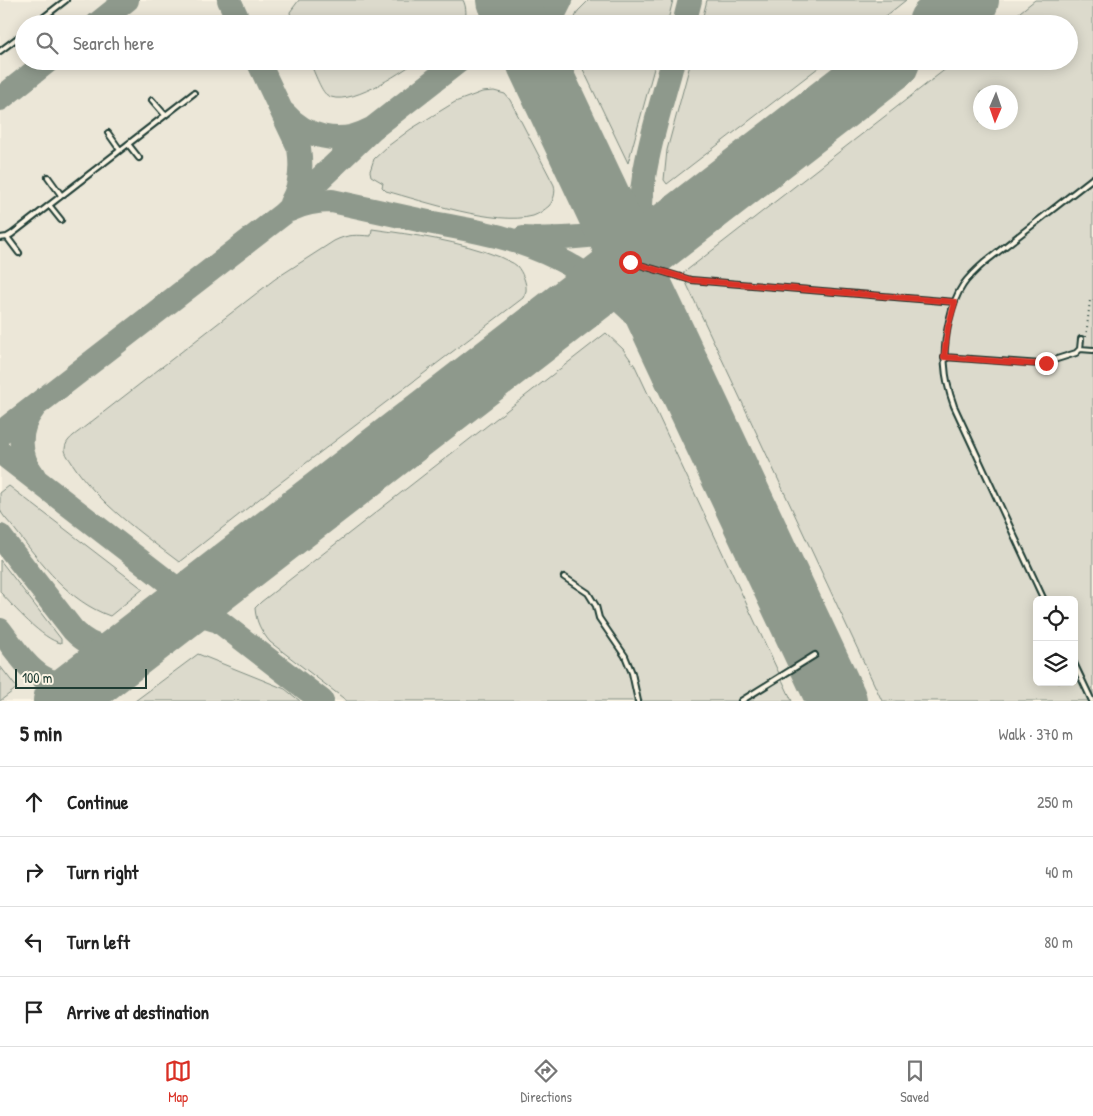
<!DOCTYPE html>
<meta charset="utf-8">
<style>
body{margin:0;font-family:"Patrick Hand",sans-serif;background:#f2f2f2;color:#222}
.controls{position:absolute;right:15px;bottom:15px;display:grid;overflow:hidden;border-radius:8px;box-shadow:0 2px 12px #0003}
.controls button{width:45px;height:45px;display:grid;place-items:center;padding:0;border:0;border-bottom:1px solid #e0e0e0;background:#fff;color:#222;font:25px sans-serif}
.compass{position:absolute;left:973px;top:85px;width:45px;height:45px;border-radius:50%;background:#fff;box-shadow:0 2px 12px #0003;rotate:182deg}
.scale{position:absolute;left:15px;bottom:12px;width:132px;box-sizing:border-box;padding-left:5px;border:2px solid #1f3d34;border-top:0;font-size:14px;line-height:18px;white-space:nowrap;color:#1f3d34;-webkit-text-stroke:4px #fcf5e5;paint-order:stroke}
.stop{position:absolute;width:15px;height:15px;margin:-11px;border:4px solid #d93025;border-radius:50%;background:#fff}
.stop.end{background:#d93025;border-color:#fff;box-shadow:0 1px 5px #0008}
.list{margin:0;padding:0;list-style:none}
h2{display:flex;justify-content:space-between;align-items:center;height:65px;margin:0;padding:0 20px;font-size:21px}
h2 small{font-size:16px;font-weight:400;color:#767676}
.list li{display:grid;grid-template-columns:32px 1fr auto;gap:15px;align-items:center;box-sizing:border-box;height:70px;padding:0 20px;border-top:1px solid #e0e0e0}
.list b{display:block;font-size:19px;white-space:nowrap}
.list em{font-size:16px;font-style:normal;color:#767676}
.icon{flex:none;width:28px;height:28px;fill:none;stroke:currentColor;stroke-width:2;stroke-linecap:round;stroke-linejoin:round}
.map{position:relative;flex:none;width:1093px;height:701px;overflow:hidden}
.search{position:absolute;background:#fff;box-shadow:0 2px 12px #0003;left:15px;right:15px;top:15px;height:55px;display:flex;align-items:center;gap:12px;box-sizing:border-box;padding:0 18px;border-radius:28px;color:#767676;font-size:19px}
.sheet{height:345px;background:#fff}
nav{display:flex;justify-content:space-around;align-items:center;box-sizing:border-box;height:70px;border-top:1px solid #e0e0e0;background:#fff;font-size:14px;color:#767676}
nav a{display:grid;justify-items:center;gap:2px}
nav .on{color:#d93025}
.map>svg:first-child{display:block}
</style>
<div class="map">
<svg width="1093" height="701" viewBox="0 0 1093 701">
<rect width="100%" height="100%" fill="#fcf5e5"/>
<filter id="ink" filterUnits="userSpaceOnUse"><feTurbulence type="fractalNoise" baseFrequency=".02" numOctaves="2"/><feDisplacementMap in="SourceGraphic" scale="10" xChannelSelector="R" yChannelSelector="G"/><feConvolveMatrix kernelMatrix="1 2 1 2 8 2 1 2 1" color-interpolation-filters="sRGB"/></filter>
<g filter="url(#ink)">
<path fill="#ece7d8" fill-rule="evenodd" d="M 0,0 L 1093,0 L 1093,701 L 0,701 ZM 24,24 L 1069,24 L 1069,61 L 24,61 ZM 980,92 L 1010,92 L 1010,122 L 980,122 ZM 1037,600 L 1074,600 L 1074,682 L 1037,682 Z"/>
<path fill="#dcdacc" stroke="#7e8c80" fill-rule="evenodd" d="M 299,0 L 463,0 C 467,8 466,15 465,24 L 292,24 L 290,12 Z
M 589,0 L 673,0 L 667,24 L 572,24 L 578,11 Z
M 707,0 L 906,0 L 876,24 L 701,24 Z
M 1035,0 L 1093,0 L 1093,701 L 882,701 L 682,274 L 956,61 L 1069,61 L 1069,24 L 1005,24 ZM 980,92 L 1010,92 L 1010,122 L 980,122 ZM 1037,600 L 1074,600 L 1074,682 L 1037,682 Z
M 309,61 L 417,61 C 400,73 347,109 327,95 C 321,92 313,68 309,61 Z
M 579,61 L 656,61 L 628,163 Z
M 691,61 L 827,61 L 667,184 L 664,180 L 667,150 Z
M 494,91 L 505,94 L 510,100 L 554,185 C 556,192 554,200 549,206 C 544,210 539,214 533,216 C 496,226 423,201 386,191 L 382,187 L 383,183 L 371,176 L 370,171 L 374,159 L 388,146 L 411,129 L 455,102 L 482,92 Z
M 372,229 C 415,235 459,241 500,257 C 505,260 513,262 517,266 C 522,272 527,283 526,291 C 525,293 524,296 523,298 L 268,492 L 179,562 C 142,534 98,503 72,463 C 69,458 65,454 65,449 C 65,440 76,434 82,429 L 275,279 L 334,241 C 348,234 356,235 371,236 Z
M 606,333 L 623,349 L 635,366 L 792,701 L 347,701 L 270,642 C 261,631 256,622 255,608 L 261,602 Z
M 9,486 L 143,589 L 110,616 C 68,601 42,564 16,531 C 12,525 1,515 0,509 C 0,504 0,498 0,493 Z
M 0,560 L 61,639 L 61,643 C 43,640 13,606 1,593 L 0,591 Z
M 198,654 L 285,689 L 300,701 L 135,701 Z
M 0,666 L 17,688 L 0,701 Z"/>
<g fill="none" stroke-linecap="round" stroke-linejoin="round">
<path stroke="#8e998c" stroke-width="24" d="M 229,0 L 240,24
M 97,24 L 127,0
M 507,24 L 543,0
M 549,24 L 561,0
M 684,24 L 690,0
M 258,61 L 299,148 C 302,168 301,186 291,203
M 545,61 L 549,83 L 558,108
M 0,99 L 48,61
M 284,113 C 305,137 339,146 369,130
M 290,210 C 304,203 317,201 332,201 C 364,208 396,215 428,222 C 458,228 488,232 517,242 C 596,268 651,319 691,391
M 523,238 C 593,242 651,227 714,197
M 658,321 C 643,275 636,225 644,177 C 650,138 663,99 673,61
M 34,408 C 17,429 18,456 34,476
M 0,433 L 283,214 L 372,129 L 459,61
M 0,452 L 322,701
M 0,536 L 73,630 C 95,653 117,652 145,638
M 168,620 C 185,615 199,614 215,620
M 0,630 C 26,664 46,700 95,676"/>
<path stroke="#8e998c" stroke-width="60" d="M 507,0 L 518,24
M 938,24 L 969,0
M 536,61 L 837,701
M 63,701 L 890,61"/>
<g stroke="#1f3d34" stroke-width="8">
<path id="service" d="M 35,24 L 66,0
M 0,51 L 24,33
M 152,100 L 165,115
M 108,133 L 120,150
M 128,144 L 139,158
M 48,177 L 61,195
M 49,205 L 61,220
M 7,237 L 19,253
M 0,238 L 7,237 L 12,234 L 194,93
M 630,262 L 691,280 L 955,302
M 1080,349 L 1081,339
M 944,357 L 1041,364 L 1076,353 L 1080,349 L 1093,350
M 564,577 L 588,593 L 596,606 L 599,618 L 625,656 L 632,673 L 638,701
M 1044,600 L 954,406 C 943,376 942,352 949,321 C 952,308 956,295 963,285 C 969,276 977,269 985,262 L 1093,178
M 1074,663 L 1092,701
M 741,701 L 815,655"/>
</g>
<path stroke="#1f3d34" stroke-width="2" stroke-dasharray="1 4" stroke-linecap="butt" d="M 1086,337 L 1090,300 L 1093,300"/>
<use href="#service" stroke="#fcf5e5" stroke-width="4"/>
</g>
</g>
<g fill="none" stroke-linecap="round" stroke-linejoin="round" filter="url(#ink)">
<path stroke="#d93025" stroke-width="6" d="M 630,262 L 691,280 L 955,302 L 948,327 L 944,357 L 1033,364 L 1046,363"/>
</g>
</svg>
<div class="controls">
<button><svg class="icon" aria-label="locate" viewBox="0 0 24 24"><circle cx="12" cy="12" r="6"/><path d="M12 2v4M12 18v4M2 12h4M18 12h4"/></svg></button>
<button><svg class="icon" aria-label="layers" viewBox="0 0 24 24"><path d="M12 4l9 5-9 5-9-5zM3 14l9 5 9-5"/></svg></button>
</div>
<svg class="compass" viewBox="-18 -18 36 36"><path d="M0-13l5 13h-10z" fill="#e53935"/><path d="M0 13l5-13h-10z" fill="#767676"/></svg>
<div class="scale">100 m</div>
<div class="stop" style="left:630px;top:262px"></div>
<div class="stop end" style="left:1046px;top:363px"></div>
<div class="search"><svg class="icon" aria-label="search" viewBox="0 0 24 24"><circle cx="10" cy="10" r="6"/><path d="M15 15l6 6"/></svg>Search here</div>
</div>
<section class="sheet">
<h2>5 min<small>Walk · 370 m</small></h2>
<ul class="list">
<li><svg class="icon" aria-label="ahead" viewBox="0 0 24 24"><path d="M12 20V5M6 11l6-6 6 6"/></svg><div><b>Continue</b></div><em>250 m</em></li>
<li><svg class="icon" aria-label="right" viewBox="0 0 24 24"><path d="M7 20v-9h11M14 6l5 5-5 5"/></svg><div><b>Turn right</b></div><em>40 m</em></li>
<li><svg class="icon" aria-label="left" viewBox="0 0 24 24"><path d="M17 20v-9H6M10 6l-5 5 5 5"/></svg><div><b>Turn left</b></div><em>80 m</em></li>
<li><svg class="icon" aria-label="arrive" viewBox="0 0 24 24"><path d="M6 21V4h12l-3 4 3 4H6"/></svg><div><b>Arrive at destination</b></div></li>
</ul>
</section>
<nav>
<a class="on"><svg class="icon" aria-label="map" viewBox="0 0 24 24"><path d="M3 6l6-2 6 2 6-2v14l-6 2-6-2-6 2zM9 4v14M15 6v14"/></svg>Map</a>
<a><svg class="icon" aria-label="directions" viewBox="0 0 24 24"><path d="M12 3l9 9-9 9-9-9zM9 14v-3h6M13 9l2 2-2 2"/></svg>Directions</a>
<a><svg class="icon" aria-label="saved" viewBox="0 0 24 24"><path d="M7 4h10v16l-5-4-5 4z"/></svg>Saved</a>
</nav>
